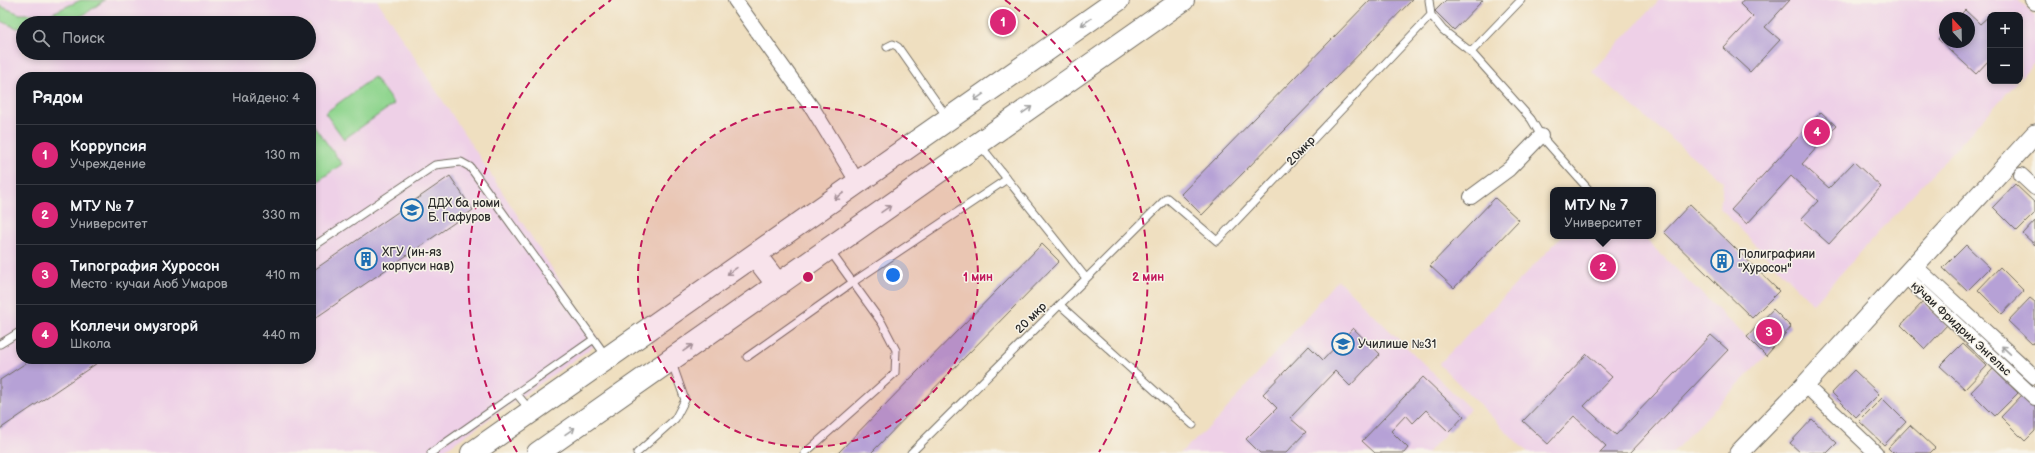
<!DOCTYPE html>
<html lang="ru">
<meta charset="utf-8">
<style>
body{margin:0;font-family:"Balsamiq Sans",sans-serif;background:#242831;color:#f1f3f6}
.controls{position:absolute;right:12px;top:12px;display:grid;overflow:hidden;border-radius:8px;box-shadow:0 2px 6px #0003}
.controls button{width:36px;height:36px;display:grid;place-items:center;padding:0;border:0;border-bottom:1px solid #363941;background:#171b24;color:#f1f3f6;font:20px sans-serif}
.compass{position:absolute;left:1939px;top:12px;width:36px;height:36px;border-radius:50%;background:#171b24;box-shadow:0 2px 6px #0003;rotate:338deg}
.you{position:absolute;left:893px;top:275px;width:14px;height:14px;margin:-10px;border:3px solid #fff;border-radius:50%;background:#1a73e8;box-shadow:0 0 0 6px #1a73e833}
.badge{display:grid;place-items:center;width:26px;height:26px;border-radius:50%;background:#db2777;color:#fff;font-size:13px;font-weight:700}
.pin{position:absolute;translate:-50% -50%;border:2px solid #fff;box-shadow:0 1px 4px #0006}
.popup{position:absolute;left:1550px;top:187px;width:106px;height:52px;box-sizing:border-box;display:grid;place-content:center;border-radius:8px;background:#171b24;filter:drop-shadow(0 1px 3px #0005);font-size:13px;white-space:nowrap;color:#9ea1a6}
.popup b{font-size:15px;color:#f1f3f6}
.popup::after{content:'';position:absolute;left:50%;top:100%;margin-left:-8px;border:8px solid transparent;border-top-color:#171b24}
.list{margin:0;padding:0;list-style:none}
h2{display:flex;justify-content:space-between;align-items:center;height:52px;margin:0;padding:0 16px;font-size:17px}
h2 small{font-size:13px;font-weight:400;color:#9ea1a6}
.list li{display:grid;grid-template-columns:26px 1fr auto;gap:12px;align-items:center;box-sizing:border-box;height:60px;padding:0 16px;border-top:1px solid #363941}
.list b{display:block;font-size:15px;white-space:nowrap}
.list p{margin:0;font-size:13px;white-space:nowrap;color:#9ea1a6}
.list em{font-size:13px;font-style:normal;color:#9ea1a6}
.icon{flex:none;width:22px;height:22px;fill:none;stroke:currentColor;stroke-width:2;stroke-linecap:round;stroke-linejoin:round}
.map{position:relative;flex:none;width:2035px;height:453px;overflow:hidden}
.search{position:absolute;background:#171b24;box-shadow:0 2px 6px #0003;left:16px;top:16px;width:300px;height:44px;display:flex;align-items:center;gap:10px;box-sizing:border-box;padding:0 14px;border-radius:22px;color:#9ea1a6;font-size:15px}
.panel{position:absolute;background:#171b24;box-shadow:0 2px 6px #0003;left:16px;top:72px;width:300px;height:292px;border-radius:16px}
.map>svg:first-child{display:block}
</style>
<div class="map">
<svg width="2035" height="453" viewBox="0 0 2035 453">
<rect width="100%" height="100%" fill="#f7f3e8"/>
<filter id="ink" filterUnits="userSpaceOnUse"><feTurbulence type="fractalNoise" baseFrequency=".025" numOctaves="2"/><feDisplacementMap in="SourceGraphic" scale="8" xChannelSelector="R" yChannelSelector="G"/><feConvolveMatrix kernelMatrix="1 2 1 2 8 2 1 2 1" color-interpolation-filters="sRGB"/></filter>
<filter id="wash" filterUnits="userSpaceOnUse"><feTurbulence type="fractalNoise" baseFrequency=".012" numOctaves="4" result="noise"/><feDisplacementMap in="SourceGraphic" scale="16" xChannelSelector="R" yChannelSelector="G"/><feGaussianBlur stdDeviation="0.9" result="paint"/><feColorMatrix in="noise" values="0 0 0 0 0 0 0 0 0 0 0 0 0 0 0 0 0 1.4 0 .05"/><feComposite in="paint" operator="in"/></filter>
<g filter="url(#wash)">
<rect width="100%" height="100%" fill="#efdfc0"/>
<path fill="#eed0e7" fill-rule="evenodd" d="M 0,0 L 377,0 L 600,342 L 440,453 L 0,453 ZM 23,23 L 309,23 L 309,53 L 23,53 ZM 21,77 L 311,77 L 311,359 L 21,359 Z
M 1659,0 L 2018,0 L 2035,16 L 2035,62 L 2020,79 L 2020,15 L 1990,15 L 1990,81 L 2018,81 L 1813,304 L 1720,208 L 1723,182 L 1592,72 ZM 1945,18 L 1969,18 L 1969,42 L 1945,42 Z
M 1562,236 L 1642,236 L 1766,356 L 1672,453 L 1528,453 L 1439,364 Z
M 1338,280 L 1470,409 L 1427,453 L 1180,453 L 1218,419 Z"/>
<path fill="#90d58f" stroke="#5e805d" d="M 81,0 L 105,0 L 85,14 L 64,23 L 23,23 L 23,28 L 17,28 L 0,21 L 0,6 L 20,14 L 50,14 Z
M 374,77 L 394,104 L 344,139 L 325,113 Z
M 312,123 L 342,164 L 311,186 L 311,124 Z"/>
<g id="blocks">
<path fill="#b6a1d6" d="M 1370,0 L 1412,0 L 1202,215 L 1181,194 Z
M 1446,0 L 1483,0 L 1454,30 L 1435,11 Z
M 1743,0 L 1790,0 L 1765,27 L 1780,40 L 1750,72 L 1724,48 L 1753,17 L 1740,4 Z
M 1965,10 L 1980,24 L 1990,15 L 1990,59 L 1976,74 L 1938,39 L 1945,31 L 1945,42 L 1969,42 L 1969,18 L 1957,18 Z
M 1821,112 L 1836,126 L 1802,164 L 1829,188 L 1854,162 L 1881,187 L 1829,244 L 1801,219 L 1818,201 L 1791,176 L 1747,224 L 1731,210 Z
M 450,176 L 473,210 L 311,321 L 311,272 Z
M 2015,184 L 2035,203 L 2035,213 L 2017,231 L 1993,207 Z
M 1495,198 L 1519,220 L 1454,288 L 1430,266 Z
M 1690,204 L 1779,291 L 1752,318 L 1664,232 Z
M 2035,221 L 2035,245 L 2023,234 Z
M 1042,244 L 1059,261 L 871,453 L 838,453 Z
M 1966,245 L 1990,268 L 1967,291 L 1943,268 Z
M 2000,267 L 2024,291 L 2002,314 L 1978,290 Z
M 2030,298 L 2035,302 L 2035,342 L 2032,344 L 2008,321 Z
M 1923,302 L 1947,325 L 1925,349 L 1901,325 Z
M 1773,309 L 1791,327 L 1766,356 L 1747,337 Z
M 1353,328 L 1380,354 L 1350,386 L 1335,371 L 1290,418 L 1306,432 L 1286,453 L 1260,453 L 1246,439 L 1277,408 L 1263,394 L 1309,346 L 1323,360 Z
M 1711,335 L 1728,350 L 1630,453 L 1599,453 L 1606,446 L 1574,416 L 1548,444 L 1523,421 L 1587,354 L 1612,377 L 1584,406 L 1616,435 Z
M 1963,343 L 1987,366 L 1965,389 L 1940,366 Z
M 32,359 L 103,359 L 0,429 L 0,380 Z
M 1993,369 L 2018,393 L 1995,416 L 1971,392 Z
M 1854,370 L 1879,394 L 1856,417 L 1832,393 Z
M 1423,377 L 1464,416 L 1449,432 L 1426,410 L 1413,423 L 1406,415 L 1391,431 L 1408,448 L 1404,453 L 1375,453 L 1362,441 Z
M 2023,394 L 2035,405 L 2035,431 L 2025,441 L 2001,417 Z
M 1882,398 L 1906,422 L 1884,445 L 1859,421 Z
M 1812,419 L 1837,443 L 1827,453 L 1801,453 L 1790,443 Z
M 1910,425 L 1935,448 L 1930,453 L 1893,453 L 1888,448 Z"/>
</g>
</g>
<g filter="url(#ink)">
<use href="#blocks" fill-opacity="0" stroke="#706a5f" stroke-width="1"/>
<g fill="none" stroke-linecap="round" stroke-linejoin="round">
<g stroke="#706a5f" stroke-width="9">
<path id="service" d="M 1429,0 L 1431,15 L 1443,30 L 1471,52 L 1531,119 L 1541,136 L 1589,190
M 887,47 L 893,44 L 898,47 L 947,117
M 1471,52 L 1521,0
M 980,145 L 1086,278
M 311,248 L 435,165 L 461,162 L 470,167 L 606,356
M 1060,305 L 1193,425
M 0,344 L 21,331
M 747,357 L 853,282 L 1007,179
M 516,393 L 530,410
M 431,453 L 594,339
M 637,453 L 675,419 L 685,400 L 672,363
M 805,453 L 895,373 L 896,350 L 882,323 L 830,251
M 911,453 L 1167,198 L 1217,241 L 1431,15"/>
</g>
<g stroke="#706a5f" stroke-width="16">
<path id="minor" d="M 735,0 L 813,109 L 858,183
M 2032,0 L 2035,3
M 2021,175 L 2035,188
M 1471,197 L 1509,169 L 1541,136
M 1915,266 L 2035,377
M 1905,276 L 2035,398
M 1805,385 L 1876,453"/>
</g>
<g stroke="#706a5f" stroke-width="21">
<path id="secondary" d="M 1739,453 L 1805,385 L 2035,134"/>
</g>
<g stroke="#706a5f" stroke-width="24">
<path id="trunk" d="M 755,255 L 778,285
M 472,453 L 1118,0
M 538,453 L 1183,0"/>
</g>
<use href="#service" stroke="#fff" stroke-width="7"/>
<use href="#minor" stroke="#fff" stroke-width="14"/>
<use href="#secondary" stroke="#fff" stroke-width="19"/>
<use href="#trunk" stroke="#fff" stroke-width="22"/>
</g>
<defs><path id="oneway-shaft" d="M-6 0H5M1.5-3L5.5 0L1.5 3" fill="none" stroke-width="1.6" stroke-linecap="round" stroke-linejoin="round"/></defs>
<g stroke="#a0a0a0">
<use href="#oneway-shaft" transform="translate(1086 22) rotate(145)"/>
<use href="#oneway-shaft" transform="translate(979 97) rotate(145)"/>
<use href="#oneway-shaft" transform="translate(1027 110) rotate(-35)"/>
<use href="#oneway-shaft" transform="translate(839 196) rotate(145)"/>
<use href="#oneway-shaft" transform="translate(886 209) rotate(-35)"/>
<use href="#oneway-shaft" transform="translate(732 271) rotate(145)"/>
<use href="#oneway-shaft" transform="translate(688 348) rotate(-35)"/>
<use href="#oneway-shaft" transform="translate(2006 350) rotate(-137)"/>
<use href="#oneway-shaft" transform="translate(570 431) rotate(-35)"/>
</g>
</g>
<circle cx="808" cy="277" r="170" fill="#c2185b" fill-opacity=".12"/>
<g fill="none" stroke="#c2185b" stroke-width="2" stroke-dasharray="7 5">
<circle cx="808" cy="277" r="170"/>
<path d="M517 452A340 340 0 0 1 611 0M1005 0A340 340 0 0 1 1099 452"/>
</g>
<defs>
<g id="university-ring" transform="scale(1.15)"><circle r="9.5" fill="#f7f3e8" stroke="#1f6fb2" stroke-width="1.5"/><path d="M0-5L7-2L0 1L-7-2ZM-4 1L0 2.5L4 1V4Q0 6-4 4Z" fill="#1f6fb2"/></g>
<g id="building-ring" transform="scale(1.15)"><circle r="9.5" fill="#f7f3e8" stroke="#1f6fb2" stroke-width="1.5"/><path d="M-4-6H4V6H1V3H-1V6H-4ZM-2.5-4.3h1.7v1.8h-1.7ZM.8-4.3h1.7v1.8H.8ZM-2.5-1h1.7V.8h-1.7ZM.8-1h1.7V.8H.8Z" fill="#1f6fb2"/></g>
</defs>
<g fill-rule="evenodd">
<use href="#university-ring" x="412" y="210"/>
<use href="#building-ring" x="366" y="259"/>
<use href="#building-ring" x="1722" y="261"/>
<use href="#university-ring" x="1343" y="344"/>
</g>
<g text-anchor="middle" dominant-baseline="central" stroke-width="3" stroke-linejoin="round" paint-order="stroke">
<g font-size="12" fill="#2b2b2b" stroke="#f7f3e8">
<text transform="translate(1301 151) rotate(-47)">20мкр</text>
<text transform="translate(1031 318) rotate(-45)">20 мкр</text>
<text transform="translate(1961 329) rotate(43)">кӯчаи Фридрих Энгельс</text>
</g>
<g font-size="12" fill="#2b2b2b" stroke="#f7f3e8" text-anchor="start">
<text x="428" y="203">ДДХ ба номи<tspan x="428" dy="14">Б. Гафуров</tspan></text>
<text x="382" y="252">ХГУ (ин-яз<tspan x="382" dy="14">корпуси нав)</tspan></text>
<text x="1738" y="254">Полиграфияи<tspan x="1738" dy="14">"Хуросон"</tspan></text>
<text x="1358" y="344">Училише №31</text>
</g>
</g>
<circle cx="808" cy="277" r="6" fill="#c2185b" stroke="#f7f3e8" stroke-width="2"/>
<g font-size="12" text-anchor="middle" font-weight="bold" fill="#c2185b" stroke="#f7f3e8" stroke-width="3" stroke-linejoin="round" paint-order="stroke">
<text x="978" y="281">1 мин</text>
<text x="1148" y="281">2 мин</text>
</g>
</svg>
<div class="controls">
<button>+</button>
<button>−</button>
</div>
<svg class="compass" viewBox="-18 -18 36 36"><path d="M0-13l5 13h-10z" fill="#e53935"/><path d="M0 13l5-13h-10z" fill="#9ea1a6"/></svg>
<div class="you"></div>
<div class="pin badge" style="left:1003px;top:22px">1</div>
<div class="pin badge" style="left:1603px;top:267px">2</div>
<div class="popup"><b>МТУ № 7</b>Университет</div>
<div class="pin badge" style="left:1769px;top:332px">3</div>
<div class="pin badge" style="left:1817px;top:132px">4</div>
<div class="search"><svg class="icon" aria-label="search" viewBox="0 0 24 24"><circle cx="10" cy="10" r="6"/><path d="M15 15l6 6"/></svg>Поиск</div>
<section class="panel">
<h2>Рядом<small>Найдено: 4</small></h2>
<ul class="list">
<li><span class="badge">1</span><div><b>Коррупсия</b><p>Учреждение</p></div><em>130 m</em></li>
<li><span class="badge">2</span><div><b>МТУ № 7</b><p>Университет</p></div><em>330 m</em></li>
<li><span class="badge">3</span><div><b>Типография Хуросон</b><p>Место · кучаи Аюб Умаров</p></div><em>410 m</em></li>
<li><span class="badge">4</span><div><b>Коллечи омузгорй</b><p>Школа</p></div><em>440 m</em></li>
</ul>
</section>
</div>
